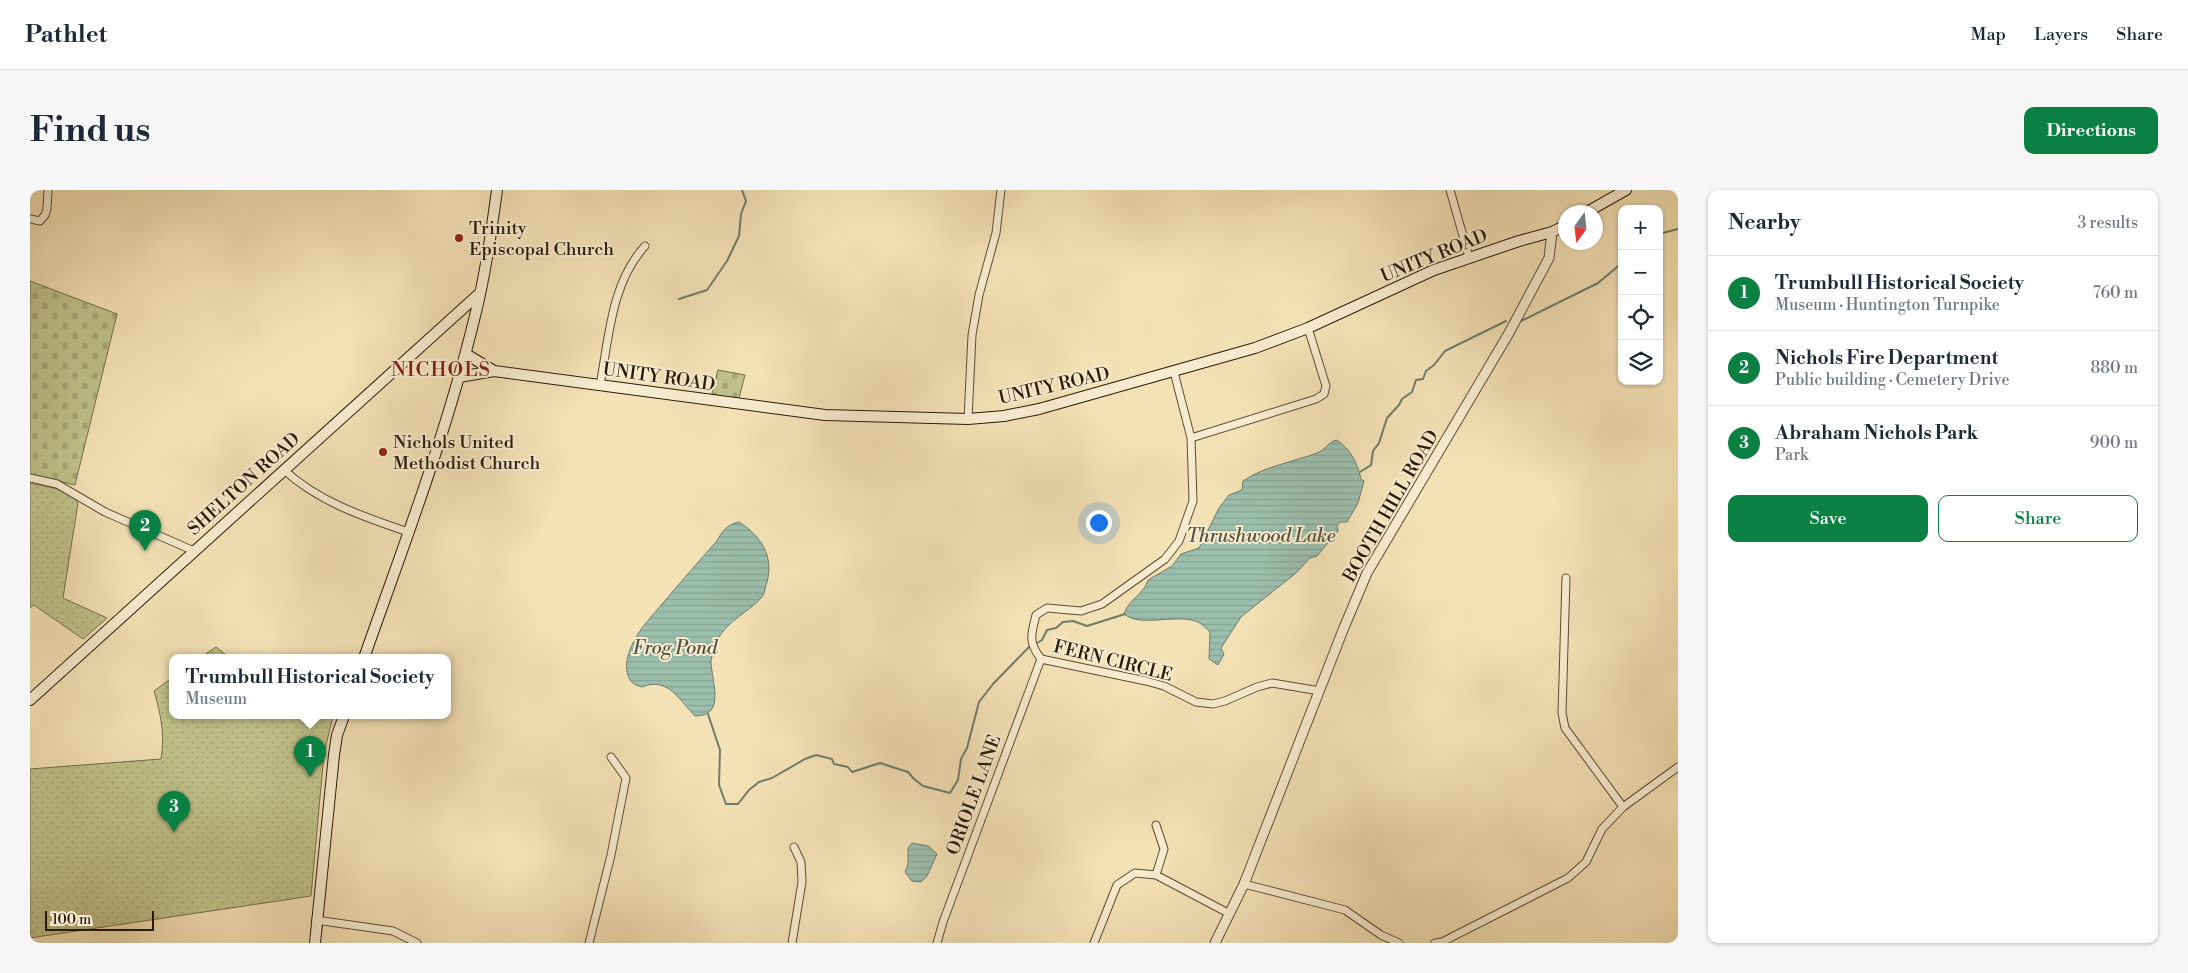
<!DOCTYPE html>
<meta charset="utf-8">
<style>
body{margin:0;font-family:"Libre Bodoni",serif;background:#f6f6f7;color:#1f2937}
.controls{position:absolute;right:15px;top:15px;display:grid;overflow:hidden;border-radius:10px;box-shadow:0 1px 4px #0004}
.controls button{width:45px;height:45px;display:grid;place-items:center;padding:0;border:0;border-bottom:1px solid #e0e1e3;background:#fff;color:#1f2937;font:25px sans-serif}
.compass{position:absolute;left:1528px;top:15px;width:45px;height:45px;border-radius:50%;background:#fff;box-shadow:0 1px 4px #0004;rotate:195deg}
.scale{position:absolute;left:15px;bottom:12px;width:109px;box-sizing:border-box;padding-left:5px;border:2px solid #291a09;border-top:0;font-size:14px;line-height:18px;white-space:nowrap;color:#291a09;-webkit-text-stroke:4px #f8ecd0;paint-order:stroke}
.you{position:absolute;left:1068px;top:332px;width:18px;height:18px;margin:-12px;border:4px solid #fff;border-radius:50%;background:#1a73e8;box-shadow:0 0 0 8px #1a73e833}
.badge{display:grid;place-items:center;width:32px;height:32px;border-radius:50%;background:#0b8043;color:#fff;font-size:16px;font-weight:700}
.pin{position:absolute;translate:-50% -41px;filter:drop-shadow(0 1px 2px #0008)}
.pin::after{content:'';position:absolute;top:26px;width:18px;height:15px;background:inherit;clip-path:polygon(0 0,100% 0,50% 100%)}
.popup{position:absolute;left:139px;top:464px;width:282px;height:65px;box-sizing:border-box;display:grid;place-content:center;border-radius:10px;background:#fff;filter:drop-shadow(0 1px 4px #0005);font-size:16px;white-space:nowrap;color:#747a83}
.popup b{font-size:19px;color:#1f2937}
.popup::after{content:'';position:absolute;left:50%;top:100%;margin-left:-10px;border:10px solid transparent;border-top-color:#fff}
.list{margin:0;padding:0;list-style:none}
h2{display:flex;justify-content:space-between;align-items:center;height:65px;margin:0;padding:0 20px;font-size:21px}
h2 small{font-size:16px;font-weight:400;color:#747a83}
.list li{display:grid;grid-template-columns:32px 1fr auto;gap:15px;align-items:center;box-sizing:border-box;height:75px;padding:0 20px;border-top:1px solid #e0e1e3}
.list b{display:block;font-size:19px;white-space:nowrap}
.list p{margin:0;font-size:16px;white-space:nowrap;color:#747a83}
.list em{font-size:16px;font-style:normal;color:#747a83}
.actions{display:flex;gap:10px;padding:15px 20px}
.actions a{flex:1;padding:11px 0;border:1px solid #0b8043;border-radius:10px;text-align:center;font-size:18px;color:#0b8043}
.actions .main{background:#0b8043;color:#fff}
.icon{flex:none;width:28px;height:28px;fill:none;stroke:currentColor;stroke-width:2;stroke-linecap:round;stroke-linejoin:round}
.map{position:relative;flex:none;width:1648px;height:753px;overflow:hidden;border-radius:10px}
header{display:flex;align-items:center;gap:30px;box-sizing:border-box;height:70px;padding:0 25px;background:#fff;border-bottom:1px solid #e0e1e3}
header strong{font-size:24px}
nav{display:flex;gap:28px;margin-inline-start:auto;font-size:18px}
.intro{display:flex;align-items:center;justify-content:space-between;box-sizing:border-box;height:120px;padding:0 30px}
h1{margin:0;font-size:35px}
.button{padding:12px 22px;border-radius:10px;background:#0b8043;color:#fff;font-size:18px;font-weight:700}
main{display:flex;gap:30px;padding:0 30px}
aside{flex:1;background:#fff;border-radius:10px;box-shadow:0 1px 4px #0004}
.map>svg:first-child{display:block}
</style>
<header>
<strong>Pathlet</strong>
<nav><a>Map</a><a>Layers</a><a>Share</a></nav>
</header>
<div class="intro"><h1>Find us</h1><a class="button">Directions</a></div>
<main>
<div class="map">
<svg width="1648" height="753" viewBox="0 0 1648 753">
<defs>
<pattern id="cemetery-stones" width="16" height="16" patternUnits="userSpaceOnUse" patternTransform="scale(1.25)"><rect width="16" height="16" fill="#c0c28b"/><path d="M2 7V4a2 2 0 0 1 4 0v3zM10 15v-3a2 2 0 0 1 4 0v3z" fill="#a5a677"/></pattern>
<pattern id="park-dots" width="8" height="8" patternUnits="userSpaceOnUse" patternTransform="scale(1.25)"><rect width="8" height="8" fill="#c0c28b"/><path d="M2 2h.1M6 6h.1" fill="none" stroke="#a5a677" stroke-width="1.8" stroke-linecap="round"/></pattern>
<pattern id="water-rules" width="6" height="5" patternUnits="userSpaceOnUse" patternTransform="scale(1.25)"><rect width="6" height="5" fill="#9cbead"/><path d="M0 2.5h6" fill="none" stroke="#86a394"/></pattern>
</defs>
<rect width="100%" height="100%" fill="#f4e2b7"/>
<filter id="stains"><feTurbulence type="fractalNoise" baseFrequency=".004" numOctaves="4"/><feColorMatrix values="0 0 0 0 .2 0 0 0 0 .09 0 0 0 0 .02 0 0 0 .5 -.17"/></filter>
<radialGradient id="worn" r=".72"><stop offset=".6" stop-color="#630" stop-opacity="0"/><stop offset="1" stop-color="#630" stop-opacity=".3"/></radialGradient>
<path fill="url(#cemetery-stones)" stroke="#746e4a" d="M 0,91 L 87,124 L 45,295 L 0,284 Z
M 688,180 L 715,185 L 707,216 L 680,212 Z"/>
<path fill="url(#park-dots)" stroke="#746e4a" d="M 0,293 C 18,297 36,298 48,313 L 33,408 L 77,428 L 53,449 L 4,415 L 0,418 Z
M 186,457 L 200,468 L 170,468 Z
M 142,488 L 142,526 L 303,526 L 294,564 L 281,706 L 0,748 L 0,579 L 131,569 C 135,545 131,525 124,501 Z"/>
<path fill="url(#water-rules)" stroke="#6e7c6b" d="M 1307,250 C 1321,260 1327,272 1331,289 L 1334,291 L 1328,313 L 1317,332 L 1310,332 L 1307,336 L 1308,341 L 1287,366 L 1280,368 L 1266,383 L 1211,427 L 1191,458 L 1194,464 L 1188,475 L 1179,469 L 1180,442 C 1177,439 1172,434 1168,432 C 1147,423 1111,438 1094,424 C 1098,410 1115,403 1118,390 L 1142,376 L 1151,364 L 1169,358 L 1189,318 L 1199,305 L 1212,300 L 1213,291 C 1235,276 1263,272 1287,263 C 1295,260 1298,252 1307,250 Z
M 709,332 C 731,346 744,366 737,392 C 735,397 735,403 732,407 C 719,422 697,431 688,449 C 685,455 682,464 681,471 C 681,490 697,526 665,526 C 650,511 638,486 612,497 C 591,493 595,468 603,453 C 610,438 623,425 633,413 C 650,393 668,372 686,352 C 692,342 697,334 709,332 Z
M 882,653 L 898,656 L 907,664 L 897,686 L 891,692 L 882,691 L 875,682 L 878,674 L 878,658 Z"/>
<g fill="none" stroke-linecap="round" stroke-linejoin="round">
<path stroke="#6e7c6b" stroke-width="2" d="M 1629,44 L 1648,39
M 649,109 L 677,100 L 697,71 L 709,46 L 711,24 L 716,11 L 712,0
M 1491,131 L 1568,93 L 1592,73
M 1330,282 L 1341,275 L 1343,261 L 1349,253 L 1357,228 L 1369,215 L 1372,209 L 1382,202 L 1386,190 L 1393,189 L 1396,181 L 1404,175 L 1415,161 L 1476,131
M 1007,453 L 1012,450 L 1017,440 L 1026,438 L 1033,432 L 1043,431 L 1057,436 L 1095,424
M 678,524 L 690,560 L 689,595 L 696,614 L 708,614 L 719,600 L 729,592 L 742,588 L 775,569 L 786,565 L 802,569 L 804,574 L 818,577 L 822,582 L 850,573 L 878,582 L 884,589 L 893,596 L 920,603 L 928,590 L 931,569 L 937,558 L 949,512 L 963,494 L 999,457"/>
<g stroke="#5c4c34" stroke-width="9">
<path id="minor" d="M 1420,0 L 1439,67
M 0,29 L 10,31 L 15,25 L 17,19 L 18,0
M 1144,182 L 1161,248 L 1163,311 L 1149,351 L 1135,369 L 1072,414 L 1051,421 L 1017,418 L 1006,425 C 1001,445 998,452 1011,469 L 1116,491 L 1134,496 L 1166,512 L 1183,514 L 1195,511 L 1227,497 L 1242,493 L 1290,501
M 570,195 C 579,148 581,93 615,56
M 938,229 L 942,145 L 949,105 L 966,43 L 971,0
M 1161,248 L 1286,209 L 1294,204 L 1296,196 L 1278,138
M 254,280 C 289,312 334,327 378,342
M 0,288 L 27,294 L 75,322 L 164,361
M 1536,388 L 1532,523 L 1535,538 L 1593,617
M 1126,635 L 1134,659 L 1126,685
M 1214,694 L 1315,720 L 1351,745 L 1369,753
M 286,730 L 363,741 L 387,753
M 559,753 L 581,665 L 596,588 L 581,567
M 762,753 L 772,692 L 771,672 L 764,657
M 907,753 L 913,732 L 1011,469
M 1064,753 L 1087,695 L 1105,683 L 1126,685 L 1200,724
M 1405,753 L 1412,752 L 1538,688 L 1556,672 L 1572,639 L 1593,617 L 1648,577"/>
</g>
<g stroke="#5c4c34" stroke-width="11">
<path id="tertiary" d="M 1185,753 L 1214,694 L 1313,440 L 1337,383 L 1479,143 L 1519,68 L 1522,42"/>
</g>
<g stroke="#291a09" stroke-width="12">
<path id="secondary" d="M 1557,22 L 1596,0
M 436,164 L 464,181
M 429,187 L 464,181 L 795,225 L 938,229 L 974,226 L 1009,219 L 1225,158 L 1278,138 L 1404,80 L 1489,51 L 1522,42 L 1536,35
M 334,468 C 373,357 416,245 444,130 C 455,87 461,44 467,0
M 0,510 L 450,103
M 285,753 L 304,565 L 307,545 L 314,526"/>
</g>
<use href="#minor" stroke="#f8ecd0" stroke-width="7"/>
<use href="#tertiary" stroke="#f8ecd0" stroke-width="9"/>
<use href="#secondary" stroke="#f8ecd0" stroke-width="10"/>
</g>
<g fill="#8f2418" stroke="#f8ecd0" stroke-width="2">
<circle cx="429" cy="48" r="5"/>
<circle cx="353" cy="262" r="5"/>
</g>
<g text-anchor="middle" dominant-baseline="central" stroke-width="4" stroke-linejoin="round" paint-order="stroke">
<g font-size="18" fill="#291a09" stroke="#f8ecd0" text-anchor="start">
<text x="439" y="38">Trinity<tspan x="439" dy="21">Episcopal Church</tspan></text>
<text x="363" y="252">Nichols United<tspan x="363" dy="21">Methodist Church</tspan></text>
</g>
<g font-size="18" fill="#291a09" stroke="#f8ecd0">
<text transform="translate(1404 66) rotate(-22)">UNITY ROAD</text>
<text transform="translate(629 187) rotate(8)">UNITY ROAD</text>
<text transform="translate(1024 196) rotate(-13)">UNITY ROAD</text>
<text transform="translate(214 294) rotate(-42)">SHELTON ROAD</text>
<text transform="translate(1361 316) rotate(-60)">BOOTH HILL ROAD</text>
<text transform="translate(1083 471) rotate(14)">FERN CIRCLE</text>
<text transform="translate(944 605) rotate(-70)">ORIOLE LANE</text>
</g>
<g font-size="19" font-style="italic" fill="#515342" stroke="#f8ecd0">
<text x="1231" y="346">Thrushwood Lake</text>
<text x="645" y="458">Frog Pond</text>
</g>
<g font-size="20" letter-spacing="1" fill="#7a1f14" stroke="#f8ecd0">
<text x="411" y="180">NICHOLS</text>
</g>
</g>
<rect width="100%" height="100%" filter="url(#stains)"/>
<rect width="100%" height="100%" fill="url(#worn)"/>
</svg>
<div class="controls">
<button>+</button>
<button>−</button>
<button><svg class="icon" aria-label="locate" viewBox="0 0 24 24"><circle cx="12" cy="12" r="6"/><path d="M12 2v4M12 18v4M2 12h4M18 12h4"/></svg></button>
<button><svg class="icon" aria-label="layers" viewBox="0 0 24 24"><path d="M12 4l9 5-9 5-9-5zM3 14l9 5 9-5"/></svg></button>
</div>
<svg class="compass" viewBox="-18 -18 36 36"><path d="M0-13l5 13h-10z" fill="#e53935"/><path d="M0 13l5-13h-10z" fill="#747a83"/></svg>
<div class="scale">100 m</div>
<div class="you"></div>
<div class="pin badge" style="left:280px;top:587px">1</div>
<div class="popup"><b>Trumbull Historical Society</b>Museum</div>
<div class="pin badge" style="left:115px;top:361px">2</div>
<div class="pin badge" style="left:144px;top:642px">3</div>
</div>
<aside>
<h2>Nearby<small>3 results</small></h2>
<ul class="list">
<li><span class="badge">1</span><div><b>Trumbull Historical Society</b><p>Museum · Huntington Turnpike</p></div><em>760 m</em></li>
<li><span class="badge">2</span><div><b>Nichols Fire Department</b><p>Public building · Cemetery Drive</p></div><em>880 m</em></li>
<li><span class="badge">3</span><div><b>Abraham Nichols Park</b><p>Park</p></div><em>900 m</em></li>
</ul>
<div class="actions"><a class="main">Save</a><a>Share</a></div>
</aside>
</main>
